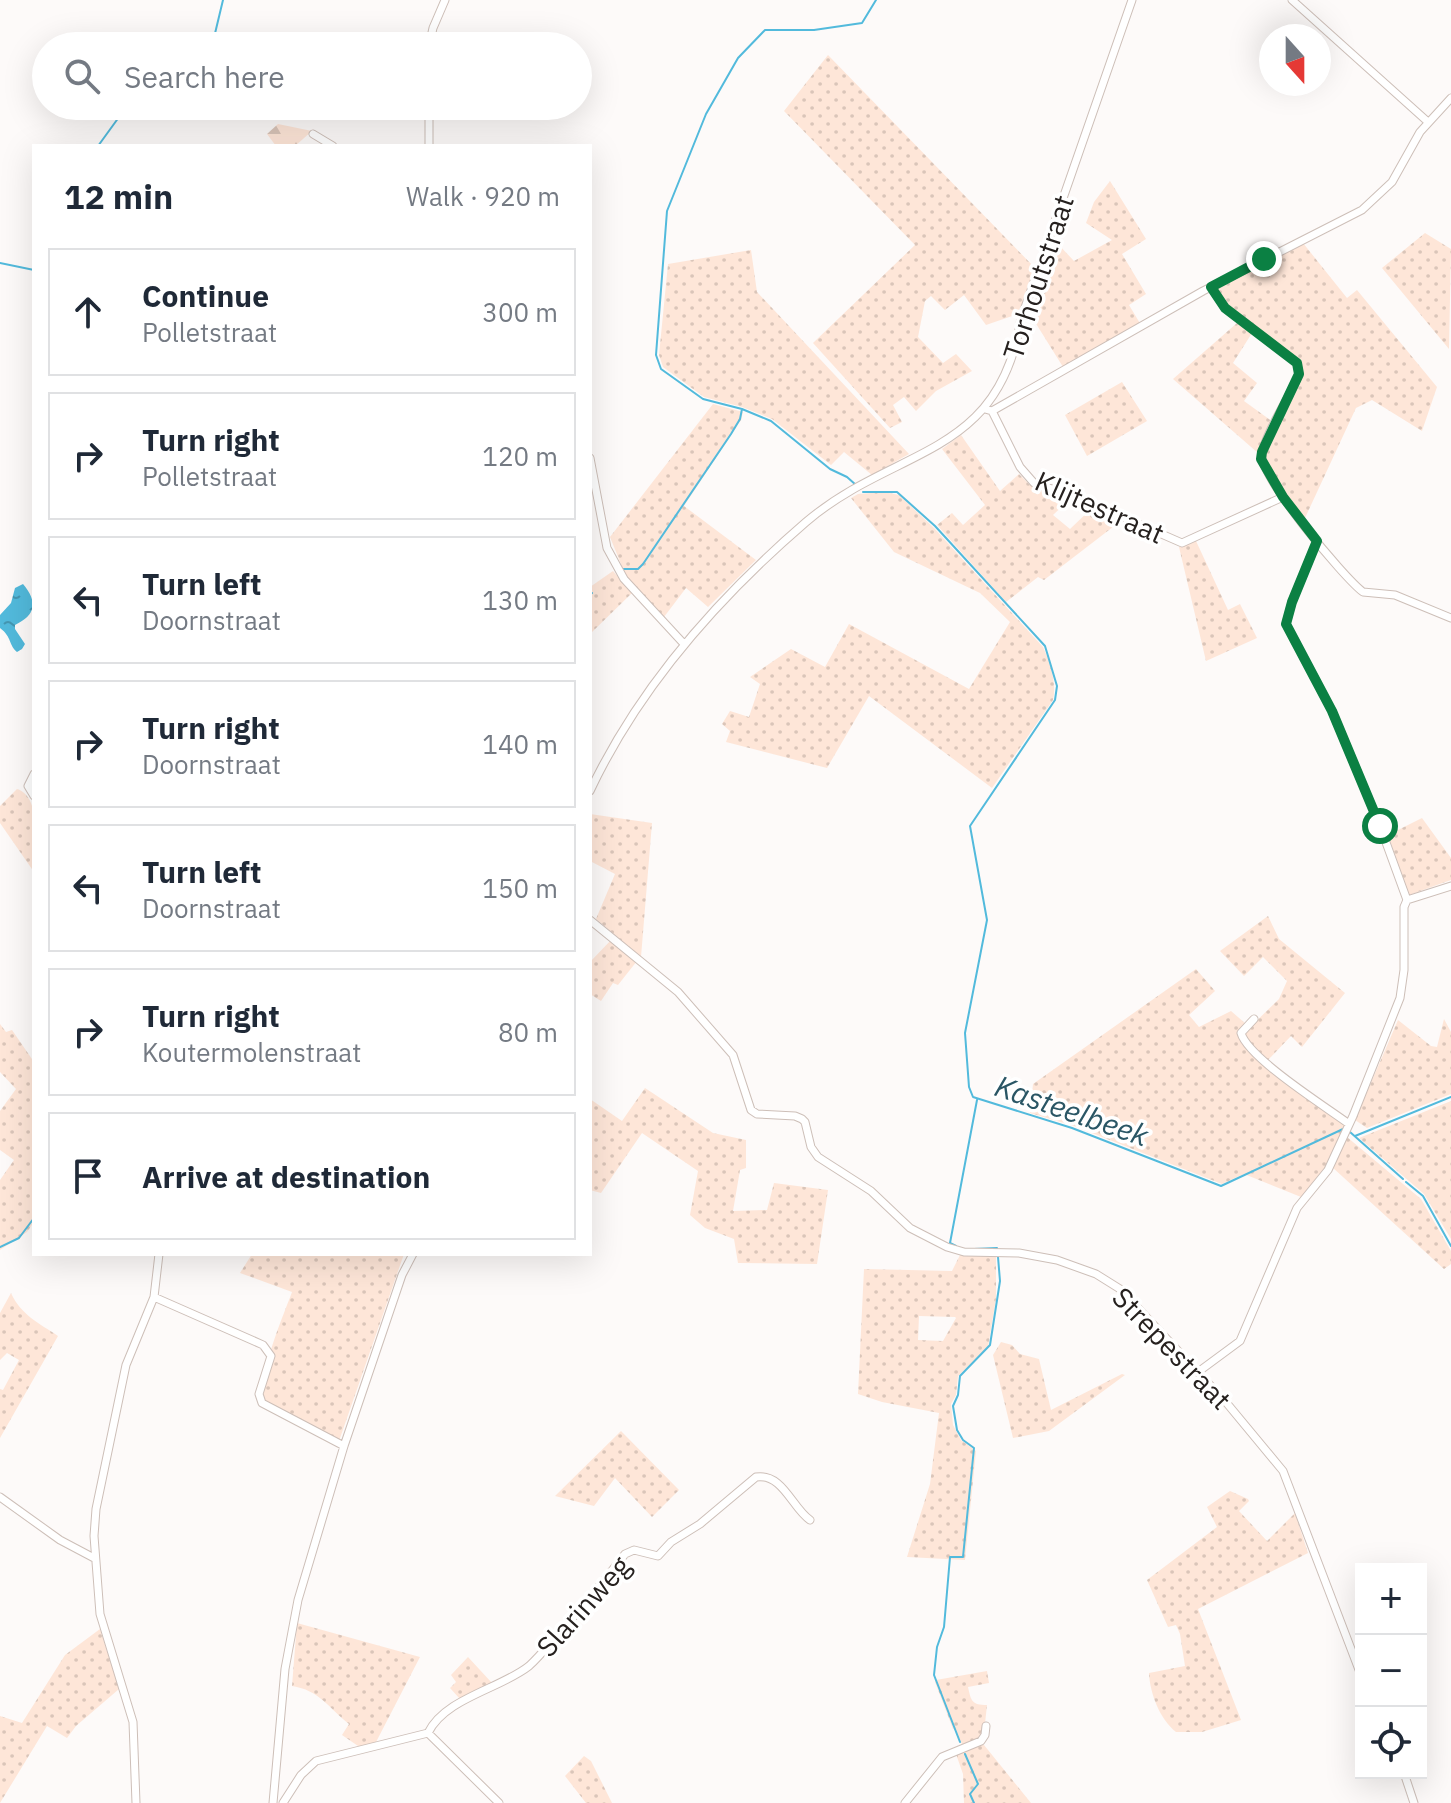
<!DOCTYPE html>
<meta charset="utf-8">
<style>
body{margin:0;font-family:"IBM Plex Sans",sans-serif;background:#f2f2f3;color:#1f2937}
.controls{position:absolute;right:24px;bottom:24px;display:grid;overflow:hidden;border-radius:0px;box-shadow:0 8px 32px #0002}
.controls button{width:72px;height:72px;display:grid;place-items:center;padding:0;border:0;border-bottom:2px solid #e0e1e3;background:#fff;color:#1f2937;font:40px sans-serif}
.compass{position:absolute;left:1259px;top:24px;width:72px;height:72px;border-radius:50%;background:#fff;box-shadow:0 8px 32px #0002;rotate:159deg}
.stop{position:absolute;width:24px;height:24px;margin:-18px;border:6px solid #0b8043;border-radius:50%;background:#fff}
.stop.end{background:#0b8043;border-color:#fff;box-shadow:0 2px 8px #0008}
.list{margin:0;padding:0;list-style:none}
h2{display:flex;justify-content:space-between;align-items:center;height:104px;margin:0;padding:0 32px;font-size:34px}
h2 small{font-size:26px;font-weight:400;color:#747a83}
.list li{display:grid;grid-template-columns:52px 1fr auto;gap:24px;align-items:center;box-sizing:border-box;height:128px;margin:0 16px 16px;padding:0 16px;border:2px solid #e0e1e3;border-radius:0px}
.list b{display:block;font-size:30px;white-space:nowrap}
.list p{margin:0;font-size:26px;white-space:nowrap;color:#747a83}
.list em{font-size:26px;font-style:normal;color:#747a83}
.icon{flex:none;width:44px;height:44px;fill:none;stroke:currentColor;stroke-width:2;stroke-linecap:round;stroke-linejoin:round}
.map{position:relative;flex:none;width:1451px;height:1803px;overflow:hidden}
.search{position:absolute;background:#fff;box-shadow:0 8px 32px #0002;left:32px;top:32px;width:560px;height:88px;display:flex;align-items:center;gap:20px;box-sizing:border-box;padding:0 28px;border-radius:44px;color:#747a83;font-size:30px}
.panel{position:absolute;background:#fff;box-shadow:0 8px 32px #0002;left:32px;top:144px;width:560px;height:1112px;border-radius:0px}
.map>svg:first-child{display:block}
</style>
<div class="map">
<svg width="1451" height="1803" viewBox="0 0 1451 1803">
<defs>
<pattern id="grass-dots" width="8" height="8" patternUnits="userSpaceOnUse" patternTransform="scale(2)"><rect width="8" height="8" fill="#fee6d8"/><path d="M2 2h.1M6 6h.1" fill="none" stroke="#dac5b9" stroke-width="1.8" stroke-linecap="round"/></pattern>
<pattern id="forest-firs" width="22" height="20" patternUnits="userSpaceOnUse" patternTransform="scale(2)"><rect width="22" height="20" fill="#fee6d8"/><path d="M5 1l3.5 6h-7zM16 11l3.5 6h-7z" fill="#dac5b9"/></pattern>
<pattern id="water-ripples" width="26" height="14" patternUnits="userSpaceOnUse" patternTransform="scale(2)"><rect width="26" height="14" fill="#52badc"/><path d="M2 4q2-2 4 0t4 0M15 11q2-2 4 0t4 0" fill="none" stroke="#4497b2"/></pattern>
</defs>
<rect width="100%" height="100%" fill="#fdfaf9"/>
<path fill="url(#grass-dots)" fill-rule="evenodd" d="M 828,55 L 1036,269 L 1021,313 L 986,325 L 964,295 L 945,310 L 931,296 L 925,301 L 918,337 L 943,363 L 956,354 L 972,371 L 936,391 L 916,411 L 904,397 L 893,405 L 902,422 L 890,428 L 813,343 L 915,245 L 784,111 Z
M 1110,181 L 1146,239 L 1122,254 L 1146,294 L 1129,305 L 1141,325 L 1063,367 L 1030,314 L 1057,243 L 1074,261 L 1112,240 L 1086,223 L 1094,202 Z
M 1425,233 L 1451,249 L 1449,349 L 1382,268 Z
M 1303,243 L 1347,298 L 1357,290 L 1437,387 L 1422,431 L 1372,400 L 1356,408 L 1305,518 C 1294,505 1265,472 1266,454 C 1267,433 1286,411 1295,392 C 1299,381 1304,373 1301,362 L 1228,306 L 1216,289 Z
M 751,250 L 757,292 L 909,454 L 872,475 L 844,452 L 831,465 L 772,419 L 742,407 L 704,397 L 663,367 L 659,355 L 668,264 Z
M 1237,323 L 1252,333 L 1233,363 L 1257,383 L 1244,401 L 1273,422 L 1258,453 L 1173,379 Z
M 1122,382 L 1147,421 L 1087,456 L 1065,415 Z
M 713,404 L 743,412 L 741,420 L 684,506 L 756,560 L 708,607 L 686,588 L 664,617 L 627,579 L 610,537 Z
M 961,435 L 1000,491 L 1019,474 L 1030,485 L 1071,498 L 1053,515 L 1070,529 L 1093,507 L 1122,520 L 1044,580 L 1038,577 L 1006,602 L 937,525 L 952,513 L 963,525 L 985,505 L 942,449 Z
M 884,492 L 899,495 L 934,528 L 1043,647 C 1050,662 1057,683 1053,700 L 992,788 L 869,696 L 827,768 L 726,742 L 730,731 L 722,724 L 730,711 L 749,717 L 760,684 L 750,677 L 791,649 L 825,667 L 849,624 L 969,689 L 1010,622 L 980,593 L 894,552 L 851,498 L 858,494 Z
M 1196,541 L 1228,610 L 1240,604 L 1257,638 L 1206,661 L 1179,547 Z
M 613,571 L 632,593 L 590,634 L 590,587 Z
M 17,789 C 43,797 34,849 34,872 L 0,823 L 0,806 Z
M 590,814 L 652,823 L 641,957 L 596,919 L 615,874 L 590,861 Z
M 1422,818 L 1451,858 L 1451,880 L 1409,895 L 1388,835 Z
M 1268,916 L 1279,939 L 1345,993 L 1302,1047 L 1291,1036 L 1268,1060 L 1246,1038 L 1245,1032 L 1279,999 L 1287,981 L 1263,957 L 1244,976 L 1220,951 Z
M 612,939 L 637,961 L 618,985 L 613,983 L 601,1001 L 590,994 L 590,962 Z
M 1196,969 L 1215,991 L 1189,1015 L 1199,1027 L 1231,1011 L 1246,1024 L 1238,1035 C 1251,1064 1318,1104 1346,1125 L 1325,1171 L 1301,1197 L 1244,1174 L 1222,1184 L 1074,1126 L 1030,1113 L 1033,1084 Z
M 1444,1019 L 1451,1032 L 1451,1094 L 1367,1128 L 1355,1120 L 1398,1020 L 1431,1046 L 1437,1047 Z
M 0,1024 L 6,1032 L 12,1030 L 34,1062 L 34,1222 L 27,1232 L 0,1250 L 0,1180 L 14,1160 L 0,1150 L 0,1111 L 16,1089 L 0,1072 Z
M 645,1088 L 713,1133 L 746,1140 L 746,1168 L 740,1170 L 733,1211 L 767,1210 L 774,1183 L 828,1190 L 817,1264 L 738,1263 L 734,1239 L 705,1228 L 690,1215 L 698,1171 L 642,1133 L 601,1193 L 590,1190 L 590,1099 L 622,1121 Z
M 1451,1101 L 1451,1239 L 1424,1194 L 1359,1138 Z
M 1347,1137 L 1421,1199 L 1451,1251 L 1451,1264 L 1444,1269 L 1332,1167 Z
M 252,1254 L 404,1254 L 339,1441 L 265,1403 C 257,1376 282,1319 292,1292 L 240,1273 Z
M 960,1255 L 996,1256 L 996,1299 L 988,1347 L 958,1376 L 956,1395 L 951,1404 L 953,1425 L 961,1440 L 976,1451 L 965,1560 L 907,1557 L 930,1484 L 939,1413 L 882,1402 L 858,1394 L 864,1269 L 952,1271 ZM 919,1316 L 955,1317 L 956,1318 L 943,1341 L 918,1340 Z
M 11,1293 C 21,1315 39,1323 58,1336 L 0,1438 L 0,1389 L 3,1390 L 19,1360 L 7,1353 L 0,1360 L 0,1313 Z
M 1001,1342 L 1012,1345 L 1020,1354 L 1039,1359 L 1051,1410 L 1122,1374 L 1125,1375 L 1049,1431 L 1013,1438 L 993,1355 Z
M 621,1431 L 679,1490 L 652,1517 L 615,1478 L 594,1506 L 555,1496 Z
M 1230,1491 L 1248,1499 L 1249,1501 L 1239,1511 L 1267,1541 L 1295,1513 L 1308,1553 L 1198,1609 L 1241,1720 L 1202,1732 L 1176,1732 C 1160,1719 1150,1694 1149,1673 L 1185,1666 L 1180,1634 L 1176,1625 L 1168,1627 L 1147,1580 L 1217,1527 L 1207,1507 Z
M 297,1623 L 420,1657 L 375,1744 L 361,1748 L 342,1735 L 349,1724 C 329,1708 319,1690 292,1686 Z
M 100,1629 L 119,1689 L 76,1726 L 67,1738 L 47,1726 L 0,1803 L 0,1716 L 22,1723 L 65,1655 Z
M 468,1657 L 492,1683 L 460,1699 L 450,1688 L 456,1682 L 451,1675 Z
M 987,1671 L 989,1683 L 968,1687 C 971,1701 972,1705 987,1705 L 984,1733 L 982,1737 L 963,1747 L 955,1728 L 953,1729 L 935,1682 L 936,1680 Z
M 984,1745 L 1031,1803 L 964,1803 L 963,1774 L 956,1754 L 973,1746 Z
M 584,1756 L 591,1761 L 612,1803 L 586,1803 L 565,1776 Z"/>
<path fill="url(#forest-firs)" d="M 278,124 L 312,131 L 295,146 L 276,146 L 267,134 Z"/>
<path fill="url(#water-ripples)" d="M 23,584 C 38,602 36,615 15,625 L 15,629 L 25,644 L 22,649 L 17,652 C 9,646 12,637 0,628 L 0,615 L 11,603 L 15,588 Z"/>
<g fill="none" stroke-linecap="round" stroke-linejoin="round">
<path stroke="#52badc" stroke-width="2" d="M 212,46 L 223,0
M 98,146 L 127,106
M 0,263 L 34,270
M 856,485 L 847,477 L 830,469 L 771,421 L 742,409 L 703,399 L 661,369 L 656,355 L 667,211 L 706,114 L 738,58 L 765,30 L 814,30 L 862,23 L 876,0
M 863,492 L 897,492 L 935,526 L 1045,646 L 1057,686 L 1055,700 L 970,826 L 987,920 L 965,1033 L 969,1087 L 973,1097 L 1072,1128 L 1221,1186 L 1343,1129
M 623,569 L 638,569 L 643,564 L 731,434 L 740,419 L 742,409
M 590,594 L 592,593
M 1350,1132 L 1403,1179
M 1355,1136 L 1451,1097
M 1406,1182 L 1423,1196 L 1451,1246
M 956,1246 L 950,1243 L 977,1100
M 0,1247 L 19,1238 L 34,1218
M 974,1249 L 997,1248
M 960,1742 L 934,1675 L 937,1647 L 944,1627 L 950,1557 L 963,1557 L 974,1448 L 963,1440 L 957,1430 L 953,1406 L 958,1395 L 960,1376 L 990,1345 L 1000,1281 L 998,1257
M 965,1754 L 978,1784 L 970,1794 L 974,1803"/>
<g stroke="#cdbfb8" stroke-width="9">
<path id="minor" d="M 1292,0 L 1428,122
M 429,46 L 433,28 L 445,0
M 429,106 L 429,146
M 313,134 L 333,146
M 1211,287 L 1225,308 L 1297,363 L 1299,374 C 1289,399 1268,428 1262,453 C 1257,474 1344,578 1363,592 L 1395,595 L 1451,618
M 985,409 L 992,411 L 1203,291 L 1362,210 L 1392,182 L 1420,132 L 1451,98
M 992,411 L 1020,467 L 1034,483 L 1079,498 L 1182,543 L 1283,497
M 590,458 L 607,548 L 624,579 L 684,644
M 1317,541 L 1292,602 L 1286,624 L 1332,711 L 1380,826 L 1407,900
M 34,774 L 28,786 L 34,796
M 590,791 C 639,687 719,597 806,522 C 895,446 999,459 1021,319 L 1132,0
M 590,920 L 678,992 L 733,1055 L 751,1110 L 757,1114 L 795,1116 L 802,1119 L 805,1122 L 811,1147 L 818,1157 L 871,1191 L 910,1228 L 947,1247 L 964,1252 L 1019,1253 L 1057,1260 L 1096,1274 L 1120,1289 L 1225,1401 L 1283,1471 L 1361,1675
M 1254,1019 L 1241,1033 C 1248,1058 1326,1107 1349,1124
M 154,1297 L 263,1345 L 271,1356 L 259,1394 L 262,1403 L 344,1446
M 1198,1372 L 1240,1341 L 1297,1208 L 1328,1170 L 1353,1116 L 1400,998 L 1404,970 L 1404,907 L 1407,900 L 1451,886
M 0,1497 L 60,1540 L 94,1558
M 428,1733 L 499,1803
M 1404,1773 L 1414,1803
M 136,1803 L 133,1722 L 100,1614 L 94,1536 L 96,1509 L 126,1365 L 154,1297 L 159,1254
M 273,1803 L 285,1669 L 298,1600 L 344,1446 L 402,1275 L 413,1254
M 283,1803 L 301,1775 L 316,1761 L 428,1733 C 445,1698 500,1689 529,1666 C 541,1655 551,1642 562,1630 C 584,1605 605,1580 625,1554 L 634,1550 L 658,1556 L 671,1542 L 700,1524 L 756,1477 C 783,1473 792,1508 810,1520
M 905,1803 L 942,1757 L 981,1741 L 985,1735 L 986,1726"/>
</g>
<use href="#minor" stroke="#fff" stroke-width="7"/>
</g>
<g fill="none" stroke-linecap="round" stroke-linejoin="round">
<path stroke="#0b8043" stroke-width="10" d="M 1264,259 L 1211,287 L 1225,308 L 1297,363 L 1299,374 L 1262,452 L 1261,459 L 1283,497 L 1317,541 L 1292,602 L 1286,624 L 1332,711 L 1380,826"/>
</g>
<g text-anchor="middle" dominant-baseline="central" stroke-width="7" stroke-linejoin="round" paint-order="stroke">
<g font-size="28" fill="#26211f" stroke="#fff">
<text transform="translate(1038 277) rotate(-72)">Torhoutstraat</text>
<text transform="translate(1100 507) rotate(24)">Klijtestraat</text>
<text transform="translate(1172 1348) rotate(46)">Strepestraat</text>
<text transform="translate(583 1606) rotate(-48)">Slarinweg</text>
</g>
<g font-size="30" font-style="italic" fill="#2a5665" stroke="#fff">
<text transform="translate(1072 1110) rotate(19)">Kasteelbeek</text>
</g>
</g>
</svg>
<div class="controls">
<button>+</button>
<button>−</button>
<button><svg class="icon" aria-label="locate" viewBox="0 0 24 24"><circle cx="12" cy="12" r="6"/><path d="M12 2v4M12 18v4M2 12h4M18 12h4"/></svg></button>
</div>
<svg class="compass" viewBox="-18 -18 36 36"><path d="M0-13l5 13h-10z" fill="#e53935"/><path d="M0 13l5-13h-10z" fill="#747a83"/></svg>
<div class="stop" style="left:1380px;top:826px"></div>
<div class="stop end" style="left:1264px;top:259px"></div>
<div class="search"><svg class="icon" aria-label="search" viewBox="0 0 24 24"><circle cx="10" cy="10" r="6"/><path d="M15 15l6 6"/></svg>Search here</div>
<section class="panel">
<h2>12 min<small>Walk · 920 m</small></h2>
<ul class="list">
<li><svg class="icon" aria-label="ahead" viewBox="0 0 24 24"><path d="M12 20V5M6 11l6-6 6 6"/></svg><div><b>Continue</b><p>Polletstraat</p></div><em>300 m</em></li>
<li><svg class="icon" aria-label="right" viewBox="0 0 24 24"><path d="M7 20v-9h11M14 6l5 5-5 5"/></svg><div><b>Turn right</b><p>Polletstraat</p></div><em>120 m</em></li>
<li><svg class="icon" aria-label="left" viewBox="0 0 24 24"><path d="M17 20v-9H6M10 6l-5 5 5 5"/></svg><div><b>Turn left</b><p>Doornstraat</p></div><em>130 m</em></li>
<li><svg class="icon" aria-label="right" viewBox="0 0 24 24"><path d="M7 20v-9h11M14 6l5 5-5 5"/></svg><div><b>Turn right</b><p>Doornstraat</p></div><em>140 m</em></li>
<li><svg class="icon" aria-label="left" viewBox="0 0 24 24"><path d="M17 20v-9H6M10 6l-5 5 5 5"/></svg><div><b>Turn left</b><p>Doornstraat</p></div><em>150 m</em></li>
<li><svg class="icon" aria-label="right" viewBox="0 0 24 24"><path d="M7 20v-9h11M14 6l5 5-5 5"/></svg><div><b>Turn right</b><p>Koutermolenstraat</p></div><em>80 m</em></li>
<li><svg class="icon" aria-label="arrive" viewBox="0 0 24 24"><path d="M6 21V4h12l-3 4 3 4H6"/></svg><div><b>Arrive at destination</b></div></li>
</ul>
</section>
</div>
